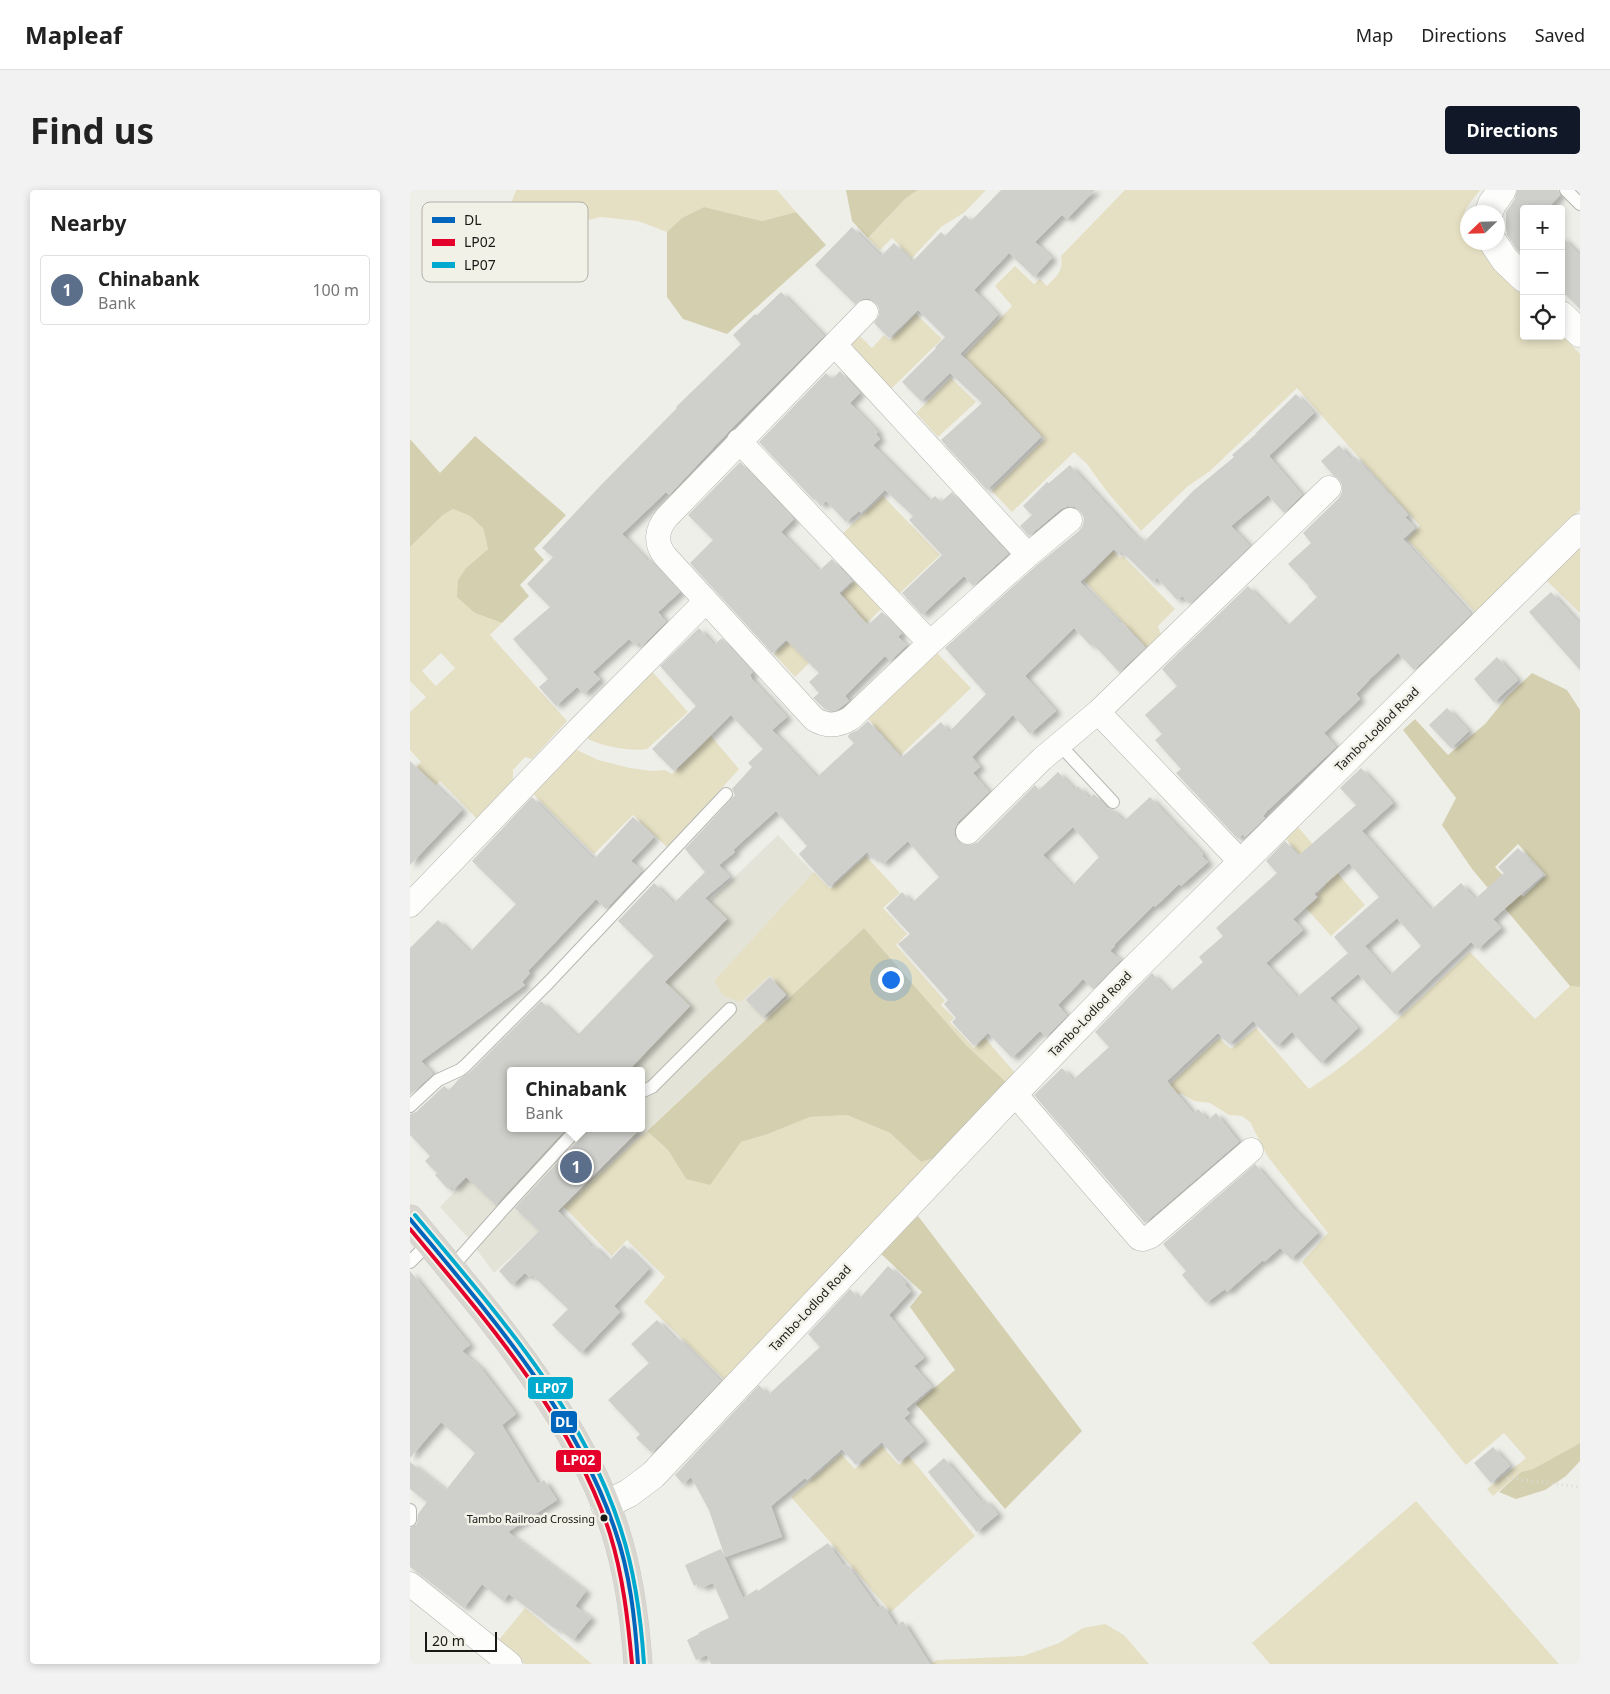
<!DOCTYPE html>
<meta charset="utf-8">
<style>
body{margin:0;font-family:"Noto Sans",sans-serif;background:#f2f2f2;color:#222}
.controls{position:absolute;right:15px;top:15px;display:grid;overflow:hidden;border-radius:5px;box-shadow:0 2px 8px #0003}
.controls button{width:45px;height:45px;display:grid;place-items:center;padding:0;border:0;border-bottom:1px solid #e0e0e0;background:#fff;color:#222;font:25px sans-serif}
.compass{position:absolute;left:1050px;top:15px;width:45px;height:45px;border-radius:50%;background:#fff;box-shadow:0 2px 8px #0003;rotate:247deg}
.scale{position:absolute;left:15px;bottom:12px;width:72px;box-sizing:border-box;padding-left:5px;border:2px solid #191815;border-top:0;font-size:14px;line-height:18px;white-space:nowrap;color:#191815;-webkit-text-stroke:4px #f2f1e7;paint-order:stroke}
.you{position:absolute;left:480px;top:789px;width:18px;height:18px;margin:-12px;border:4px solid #fff;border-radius:50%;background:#1a73e8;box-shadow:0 0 0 8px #1a73e833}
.badge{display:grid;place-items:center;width:32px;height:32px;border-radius:50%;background:#111827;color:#fff;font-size:16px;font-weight:700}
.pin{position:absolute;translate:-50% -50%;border:2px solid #fff;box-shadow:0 1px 5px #0006}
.popup{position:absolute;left:97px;top:877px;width:138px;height:65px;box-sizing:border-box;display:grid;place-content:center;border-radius:5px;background:#fff;filter:drop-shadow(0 1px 4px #0005);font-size:16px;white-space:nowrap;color:#767676}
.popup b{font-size:19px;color:#222}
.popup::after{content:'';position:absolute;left:50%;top:100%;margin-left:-10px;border:10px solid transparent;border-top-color:#fff}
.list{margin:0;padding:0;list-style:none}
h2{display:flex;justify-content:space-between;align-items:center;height:65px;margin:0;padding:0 20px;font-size:21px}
h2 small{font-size:16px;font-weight:400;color:#767676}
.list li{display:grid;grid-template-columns:32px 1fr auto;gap:15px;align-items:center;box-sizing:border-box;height:70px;margin:0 10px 10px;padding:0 10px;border:1px solid #e0e0e0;border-radius:5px}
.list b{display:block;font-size:19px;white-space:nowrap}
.list p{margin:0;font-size:16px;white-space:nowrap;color:#767676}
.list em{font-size:16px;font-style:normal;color:#767676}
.icon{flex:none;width:28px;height:28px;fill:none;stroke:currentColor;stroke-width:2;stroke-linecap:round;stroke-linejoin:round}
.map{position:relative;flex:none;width:1170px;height:1474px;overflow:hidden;border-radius:5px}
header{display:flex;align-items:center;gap:30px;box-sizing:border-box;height:70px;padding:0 25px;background:#fff;border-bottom:1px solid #e0e0e0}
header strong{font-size:24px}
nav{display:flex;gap:28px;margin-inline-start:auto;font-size:18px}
.intro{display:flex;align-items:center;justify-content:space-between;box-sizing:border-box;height:120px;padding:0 30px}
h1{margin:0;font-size:35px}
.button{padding:12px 22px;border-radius:5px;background:#111827;color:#fff;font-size:18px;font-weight:700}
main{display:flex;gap:30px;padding:0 30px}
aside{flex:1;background:#fff;border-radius:5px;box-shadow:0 2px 8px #0003}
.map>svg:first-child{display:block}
</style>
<header>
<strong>Mapleaf</strong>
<nav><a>Map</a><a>Directions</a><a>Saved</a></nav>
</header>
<div class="intro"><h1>Find us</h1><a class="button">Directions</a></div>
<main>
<aside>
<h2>Nearby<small></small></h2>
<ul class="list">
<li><span class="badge" style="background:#5c6f8a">1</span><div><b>Chinabank</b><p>Bank</p></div><em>100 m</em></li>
</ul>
</aside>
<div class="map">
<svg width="1170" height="1474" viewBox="0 0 1170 1474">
<defs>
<filter id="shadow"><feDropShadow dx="5.5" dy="3" stdDeviation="2.5" flood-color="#0004"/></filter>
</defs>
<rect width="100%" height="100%" fill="#efefea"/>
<path fill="#e4e3d7" d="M 368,645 L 454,738 L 84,1083 L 59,1049 L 30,1017 L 100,942 L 101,938 L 231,938 L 231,881 L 133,881 L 237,772 Z"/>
<path fill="#e5e0c3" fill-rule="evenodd" d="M 106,0 L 367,0 L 386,22 L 352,31 L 294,17 L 272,28 L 257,42 L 228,31 L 191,27 L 162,34 L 124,55 L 108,50 L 100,30 L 102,11 Z
M 508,0 L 576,0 L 555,22 L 531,37 L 502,68 L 482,48 L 470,60 L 458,48 L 496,8 Z
M 715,0 L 1070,0 C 1056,18 1051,22 1052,45 L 1057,47 L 1058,52 L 1065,53 L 1114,104 L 1114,146 L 1151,146 L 1151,144 L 1170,164 L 1170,320 L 1067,424 L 997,349 L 1010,336 L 887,198 L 800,281 L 778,296 L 731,341 L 698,303 L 677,274 L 664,262 L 602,322 L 582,301 L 635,249 L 554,166 L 602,116 L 585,96 L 605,76 L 624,94 L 630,89 L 637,96 C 647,86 654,80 651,66 Z
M 506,124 L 532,149 L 481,199 L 444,158 L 441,152 L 448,144 L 462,158 L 474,145 L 480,150 Z
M 541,188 L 566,212 L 528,247 L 506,223 Z
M 473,306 L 530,365 L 489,404 L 432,344 Z
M 43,319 L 60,326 L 73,338 L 78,359 L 56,378 L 65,423 L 92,433 L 80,445 L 157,531 L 122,569 L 115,567 L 103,580 L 103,590 L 67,629 L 30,591 L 0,622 L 0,583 L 11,572 L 0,560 L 0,522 L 16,507 L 0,491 L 0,357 L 33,325 ZM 31,463 L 45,478 L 26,496 L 12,481 Z
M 1170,353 L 1170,423 L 1135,389 Z
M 703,361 L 710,368 L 713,366 L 765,419 L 748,436 L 750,442 L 753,447 L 740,461 L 674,391 Z
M 446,390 L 472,418 L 437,453 L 411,461 L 385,487 L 364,464 L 382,447 L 431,427 L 443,417 L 431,404 Z
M 527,463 L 561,498 L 491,565 L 458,529 Z
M 240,479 L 278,522 L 237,559 C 224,562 190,556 178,549 L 178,543 Z
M 301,546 L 329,579 L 258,658 L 223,625 L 184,664 L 122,603 L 163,560 L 167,560 L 188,570 L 220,578 L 243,581 L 255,580 L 262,584 Z
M 888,637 L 955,715 L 921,746 L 896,718 L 909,707 L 907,705 L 916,695 L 875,648 Z
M 456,666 L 490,703 L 473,718 L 497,744 L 486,755 L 535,811 L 531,815 L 544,828 L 540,832 L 564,858 L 575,848 L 605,883 L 596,892 L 556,855 L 454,738 L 380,807 L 360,785 L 330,812 L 313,805 L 304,791 L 404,682 L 420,699 Z
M 1060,762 L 1125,829 L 1160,796 L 1170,797 L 1170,1253 L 1123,1279 L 1111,1282 L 1083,1306 L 1077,1299 L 1116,1268 L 1094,1243 L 1056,1275 L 1050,1268 L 892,1072 L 918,1043 L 858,967 L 840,932 L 832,926 L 819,925 L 800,913 L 784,911 L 771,903 L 748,922 L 741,912 L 809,848 L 821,859 L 846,838 L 899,899 C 958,861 1008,810 1060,762 Z
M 437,925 L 480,943 L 511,972 L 528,967 L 316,1191 L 234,1112 L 255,1087 L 217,1050 L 202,1066 L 154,1017 L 237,941 L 258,960 L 276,989 L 331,952 L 358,944 L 400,927 Z
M 472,1256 L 489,1275 L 499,1266 L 565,1346 L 481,1422 L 381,1307 L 431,1264 L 445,1279 Z
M 1006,1311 L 1149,1474 L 860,1474 L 842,1453 Z
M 115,1418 L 182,1474 L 115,1474 L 88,1451 Z
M 695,1434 L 714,1445 L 739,1474 L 521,1474 L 527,1470 L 613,1466 L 649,1453 L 673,1438 Z"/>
<path fill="#d4cfaf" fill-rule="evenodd" d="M 436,0 L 508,0 L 496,8 L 458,48 L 442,31 Z
M 294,17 L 352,31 L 386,22 L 416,55 L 317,144 L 273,129 L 257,107 L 257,42 L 272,28 Z
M 65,246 L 156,325 L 124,359 L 134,370 L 110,395 L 119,406 L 92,433 L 65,423 L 47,407 L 48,390 L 56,378 L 78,359 L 73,338 L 60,326 L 43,319 L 33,325 L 0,357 L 0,249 L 30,283 Z
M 1122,483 L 1157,500 L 1170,520 L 1170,797 L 1160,796 L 1062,679 L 1032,635 L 1046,608 L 993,540 L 1005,529 L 1038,565 L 1075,534 L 1097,507 ZM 1108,654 L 1136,685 L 1113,707 L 1085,677 Z
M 454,738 L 556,855 L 596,892 L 528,967 L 511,972 L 480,943 L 437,925 L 400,927 L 358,944 L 331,952 L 300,995 L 276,989 L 258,960 L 237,941 Z
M 508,1026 L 672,1241 L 595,1319 L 506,1214 L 545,1180 L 500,1117 L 512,1102 L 470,1063 Z
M 1170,1253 L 1170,1271 L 1156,1286 L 1135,1300 L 1106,1309 L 1089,1302 L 1111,1282 L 1123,1279 Z"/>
<path fill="#cfcfcb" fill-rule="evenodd" filter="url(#shadow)" d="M 591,0 L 685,0 L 657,29 L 652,25 L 625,52 L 642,68 L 624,87 L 599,63 L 564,100 L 588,125 L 550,164 L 585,198 L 631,247 L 577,300 L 531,250 L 572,213 L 540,183 L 511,211 L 492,192 L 526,158 L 525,157 L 535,147 L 508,120 L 479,148 L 464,133 L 469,125 L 469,118 L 466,113 L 460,109 L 453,109 L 445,114 L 405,75 L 442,37 L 471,66 L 484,53 L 502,72 L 531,42 L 535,46 L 555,25 L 561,31 Z
M 1107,0 L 1148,0 L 1150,5 L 1137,19 L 1114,19 L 1114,66 L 1107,60 L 1097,45 L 1096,36 L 1096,22 L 1105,9 Z
M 1151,46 L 1170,65 L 1170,119 L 1151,100 Z
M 371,102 L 414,146 L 319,241 L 259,305 L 256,302 L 212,344 L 238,371 L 241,369 L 270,402 L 248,422 L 256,432 L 232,456 L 229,452 L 225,455 L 219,449 L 183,482 L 190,489 L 174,504 L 167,497 L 146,516 L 129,497 L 138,489 L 103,449 L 140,417 L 117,394 L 143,367 L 132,358 L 191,295 L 267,218 L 266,217 L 331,154 L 323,145 L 345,124 L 347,125 Z
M 430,181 L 450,203 L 440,213 L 468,242 L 466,244 L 470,249 L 463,255 L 519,311 L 525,306 L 531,312 L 542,302 L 598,364 L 563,396 L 554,386 L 512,425 L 492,403 L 532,365 L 499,330 L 503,326 L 475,300 L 451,323 L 449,321 L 436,332 L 416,311 L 411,316 L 405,309 L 404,310 L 349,252 L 416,183 L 422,189 Z
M 886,204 L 904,223 L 859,266 L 892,305 L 874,323 L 858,305 L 821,336 L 840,356 L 780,414 L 772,406 L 767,410 L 747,388 L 743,392 L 711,361 L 709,364 L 704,359 L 670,392 L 711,434 L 712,433 L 735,458 L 709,482 L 683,454 L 681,456 L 664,438 L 615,486 L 646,521 L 620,544 L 603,525 L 562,567 L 570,577 L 563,583 L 579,602 L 548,632 L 545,638 L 545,646 L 549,652 L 554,655 L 561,655 L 568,652 L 625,595 L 629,600 L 648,582 L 665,600 L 668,596 L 679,608 L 684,604 L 697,618 L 703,620 L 714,631 L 740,607 L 793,664 L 792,666 L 798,672 L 771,696 L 769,694 L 745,717 L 744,715 L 704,755 L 705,756 L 700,761 L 711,770 L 683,799 L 673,789 L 648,815 L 657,826 L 636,847 L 630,841 L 602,868 L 578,843 L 564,856 L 542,832 L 546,828 L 534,814 L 538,810 L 488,754 L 500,744 L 476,718 L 492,702 L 502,713 L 529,687 L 498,651 L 473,674 L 466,667 L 463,669 L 457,662 L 419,697 L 389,664 L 397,656 L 366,621 L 323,660 L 325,662 L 309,675 L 320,687 L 295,708 L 317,729 L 255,792 L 280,816 L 218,881 L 101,881 L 101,938 L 157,938 L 86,1015 L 56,987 L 44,999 L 41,996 L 38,999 L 25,985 L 27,983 L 15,971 L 20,966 L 0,945 L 0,924 L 6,922 L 33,897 L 34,896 L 39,900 L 49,889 L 60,882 L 131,811 L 167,846 L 244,766 L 208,731 L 244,693 L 264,713 L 295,682 L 275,659 L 325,605 L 322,599 L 342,577 L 338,573 L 353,559 L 321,525 L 264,581 L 242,559 L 286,516 L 250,476 L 289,438 L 304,455 L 312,448 L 343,482 L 340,485 L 342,489 L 377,527 L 362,540 L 407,587 L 444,553 L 438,547 L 439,544 L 448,540 L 458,531 L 491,568 L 531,532 L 539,542 L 576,504 L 535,458 L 627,375 L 669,341 L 673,335 L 674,328 L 671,322 L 665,317 L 658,316 L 651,319 L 619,346 L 610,336 L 622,325 L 613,316 L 637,292 L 639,293 L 660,275 L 728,349 L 730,346 L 735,351 L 783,301 L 824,267 L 822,265 L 846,244 L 845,244 ZM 663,637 L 689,667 L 662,696 L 633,665 Z
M 929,255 L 941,269 L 944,266 L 998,325 L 995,327 L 1005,338 L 993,349 L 1061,424 L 1004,480 L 988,463 L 961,488 L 946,504 L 950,509 L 914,543 L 926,557 L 857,621 L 853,626 L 855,628 L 835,647 L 833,644 L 828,649 L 766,583 L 771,579 L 745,550 L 752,544 L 735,525 L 767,496 L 752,479 L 838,396 L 877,436 L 907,407 L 898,397 L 899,396 L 878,374 L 901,353 L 893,343 L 929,308 L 932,302 L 932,295 L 929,289 L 923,285 L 911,271 Z
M 330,272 L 384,329 L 371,342 L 409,381 L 422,369 L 442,391 L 429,403 L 458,435 L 472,422 L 492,443 L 488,447 L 497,455 L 480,471 L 475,466 L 435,506 L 439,511 L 427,520 L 420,521 L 415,519 L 403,508 L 409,503 L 399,492 L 409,483 L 376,450 L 362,463 L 280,373 L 303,350 L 278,325 Z
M 1141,402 L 1170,434 L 1170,480 L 1119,422 Z
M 1087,467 L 1108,490 L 1084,512 L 1064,489 Z
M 1037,518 L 1059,541 L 1041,558 L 1019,535 Z
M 0,571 L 52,620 L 0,675 Z
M 951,578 L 983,613 L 952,641 L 1021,720 L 1051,693 L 1065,709 L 1094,683 L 1088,677 L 1108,658 L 1133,685 L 1083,729 L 1091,738 L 1068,759 L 1061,752 L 985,824 L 948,784 L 920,808 L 948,838 L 911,873 L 882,842 L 867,856 L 843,831 L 819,854 L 808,843 L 757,891 L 783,923 L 788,919 L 798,930 L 806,923 L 829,952 L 735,1033 L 624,905 L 652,878 L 663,890 L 699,857 L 685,842 L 742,783 L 760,802 L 793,772 L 789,767 L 813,746 L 806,738 L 867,683 L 856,671 L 875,651 L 888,666 L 946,615 L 930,598 ZM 939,673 L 969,707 L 924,747 L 938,763 L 887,807 L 856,773 L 893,740 L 883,729 L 907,707 L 904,704 ZM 987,728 L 1011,756 L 980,785 L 955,756 Z
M 122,607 L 184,669 L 223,627 L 244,647 L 221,671 L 232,681 L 196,719 L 186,709 L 118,781 L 120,783 L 112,792 L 115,795 L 11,871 L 23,884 L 0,905 L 0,758 L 28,730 L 60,762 L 106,714 L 62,671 Z
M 360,787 L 376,805 L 353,827 L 336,810 Z
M 176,938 L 231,938 L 148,1021 L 182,1057 L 184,1056 L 199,1071 L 214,1055 L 239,1079 L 204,1116 L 210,1122 L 171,1163 L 142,1135 L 158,1119 L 122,1085 L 119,1087 L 115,1083 L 102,1095 L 89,1081 L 129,1041 L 105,1018 L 174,944 Z
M 845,974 L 883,1018 L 908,1043 L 881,1069 L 870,1058 L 854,1072 L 853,1070 L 817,1102 L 815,1099 L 796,1113 L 772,1085 L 776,1081 L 753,1054 Z
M 478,1076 L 496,1093 L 495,1095 L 501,1101 L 479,1125 L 514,1168 L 504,1176 L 522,1197 L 496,1219 L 500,1223 L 494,1228 L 514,1251 L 489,1272 L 472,1252 L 446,1275 L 432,1259 L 397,1290 L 395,1288 L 361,1316 L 372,1347 L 315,1367 L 299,1320 L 281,1287 L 273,1294 L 265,1285 L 349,1195 L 358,1205 L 410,1157 L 398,1144 L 440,1099 L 449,1109 Z
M 0,1081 L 60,1155 L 52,1161 L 70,1177 L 106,1224 L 92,1235 L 128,1294 L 134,1290 L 147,1310 L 98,1342 L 176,1401 L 165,1416 L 181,1428 L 163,1450 L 148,1438 L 147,1440 L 99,1404 L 93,1411 L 72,1394 L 54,1418 L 0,1377 L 0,1338 L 7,1334 L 8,1324 L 17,1312 L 0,1299 L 0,1272 L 36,1300 L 65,1263 L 31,1232 L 0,1268 Z
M 247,1130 L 265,1149 L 267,1147 L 311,1191 L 242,1263 L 226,1248 L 230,1244 L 198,1210 L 239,1173 L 221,1154 Z
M 1083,1257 L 1100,1276 L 1081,1293 L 1064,1273 Z
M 534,1268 L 572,1312 L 575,1310 L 588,1324 L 567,1342 L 518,1282 Z
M 418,1353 L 434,1376 L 437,1374 L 468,1418 L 473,1415 L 486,1436 L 493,1431 L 520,1474 L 301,1474 L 297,1465 L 286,1470 L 277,1450 L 289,1444 L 288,1443 L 319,1428 L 303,1393 L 291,1398 L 289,1393 L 284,1396 L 275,1375 L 311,1359 L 333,1408 L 347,1399 L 348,1401 Z"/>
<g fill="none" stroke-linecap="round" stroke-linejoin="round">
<g stroke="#b6b6b2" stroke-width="14">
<path id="service" d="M 1156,0 L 1170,14
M 649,554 L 703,612
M 231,902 L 242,897 L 320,819
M 0,916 L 28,890 L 50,880 L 55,876 L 139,792 L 316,604
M 0,1072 L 20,1052
M 41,1078 L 96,1016 L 168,938
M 0,1320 L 0,1330"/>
</g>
<g stroke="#b6b6b2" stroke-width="25">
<path id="minor" d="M 456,122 L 257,327 C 246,340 245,353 255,366 L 404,529 C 417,537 428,536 441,528 L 520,453 L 618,365 L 660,330
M 425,155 L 618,365
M 329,251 L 520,453
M 688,522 L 831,672
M 558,642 L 632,569 L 688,522 L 919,298
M 0,715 L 168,540 L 296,411
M 604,903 L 729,1048 L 733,1049 L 741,1046 L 841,960
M 0,1394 L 100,1474"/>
</g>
<g stroke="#b6b6b2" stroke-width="29">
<path id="tertiary" d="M 1079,22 L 1082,14 L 1092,0
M 1083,52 L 1095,70 L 1114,88
M 1151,125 L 1170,143
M 195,1315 L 219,1303 L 243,1285 L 604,903 L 712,791 L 1170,338"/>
</g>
<g stroke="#cbcbc9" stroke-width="29">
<path id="trunk" d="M 0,1029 C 75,1120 168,1226 205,1340 C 219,1384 225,1429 228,1474"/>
</g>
<path stroke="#d9d9d7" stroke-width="3" stroke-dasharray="1 4" stroke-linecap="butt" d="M 1097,1288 L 1170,1297"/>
<use href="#service" stroke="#fdfdfc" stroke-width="12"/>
<use href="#minor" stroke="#fdfdfc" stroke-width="24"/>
<use href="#tertiary" stroke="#fdfdfc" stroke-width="28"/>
<use href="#trunk" stroke="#d8d6ce" stroke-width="28"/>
<g stroke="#f2f1e7" stroke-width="8">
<path id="bus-1" d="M 0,1029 C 79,1124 165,1221 205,1340 C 220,1383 225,1429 228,1474"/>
</g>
<g stroke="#f2f1e7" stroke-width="8">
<path id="bus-2" d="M 0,1039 C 76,1130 163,1229 200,1344 C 213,1386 218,1430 222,1474"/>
</g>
<g stroke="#f2f1e7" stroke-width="8">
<path id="bus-3" d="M 5,1025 C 84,1120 173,1219 211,1340 C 225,1383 231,1428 234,1474"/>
</g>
<use href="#bus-1" stroke="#0065bd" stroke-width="4"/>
<use href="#bus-2" stroke="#e4002b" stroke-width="4"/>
<use href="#bus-3" stroke="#00a9ce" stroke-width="4"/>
</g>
<circle fill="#191815" stroke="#f2f1e7" stroke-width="2" cx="194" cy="1328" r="4.5"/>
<g text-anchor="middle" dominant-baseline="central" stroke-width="5" stroke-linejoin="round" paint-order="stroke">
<g font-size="11" fill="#191815" stroke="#f2f1e7" text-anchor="end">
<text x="185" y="1328">Tambo Railroad Crossing</text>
</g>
<g font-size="12" fill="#191815" stroke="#f2f1e7">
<text transform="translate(967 539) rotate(-45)">Tambo-Lodlod Road</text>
<text transform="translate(680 824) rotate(-46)">Tambo-Lodlod Road</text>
<text transform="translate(400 1118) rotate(-47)">Tambo-Lodlod Road</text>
</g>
</g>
<rect x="12" y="12" width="166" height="80" rx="8" fill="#f2f1e7" stroke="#b1b0a8" stroke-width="1"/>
<rect x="22" y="27" width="23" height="6" fill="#0065bd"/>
<rect x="22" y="49" width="23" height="7" fill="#e4002b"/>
<rect x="22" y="72" width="23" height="6" fill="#00a9ce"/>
<g font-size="14" fill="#191815">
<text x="54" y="35">DL</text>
<text x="54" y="57">LP02</text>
<text x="54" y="80">LP07</text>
</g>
<g stroke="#f2f1e7" stroke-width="2">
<rect x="117" y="1186" width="47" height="24" rx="5" fill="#00a9ce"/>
<rect x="140" y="1220" width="28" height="24" rx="5" fill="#0065bd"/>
<rect x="145" y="1259" width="47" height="24" rx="5" fill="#e4002b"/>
</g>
<g font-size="14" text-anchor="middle" font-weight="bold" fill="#fff">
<text x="141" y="1203">LP07</text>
<text x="154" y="1237">DL</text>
<text x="169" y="1275">LP02</text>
</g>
</svg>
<div class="controls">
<button>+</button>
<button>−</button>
<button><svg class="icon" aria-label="locate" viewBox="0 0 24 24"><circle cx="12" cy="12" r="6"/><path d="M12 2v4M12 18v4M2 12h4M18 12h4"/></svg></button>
</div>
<svg class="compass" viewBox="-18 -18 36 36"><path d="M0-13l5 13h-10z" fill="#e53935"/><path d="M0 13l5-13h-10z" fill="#767676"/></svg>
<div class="scale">20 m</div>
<div class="you"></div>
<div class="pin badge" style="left:166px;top:977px;background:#5c6f8a">1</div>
<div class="popup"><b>Chinabank</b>Bank</div>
</div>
</main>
